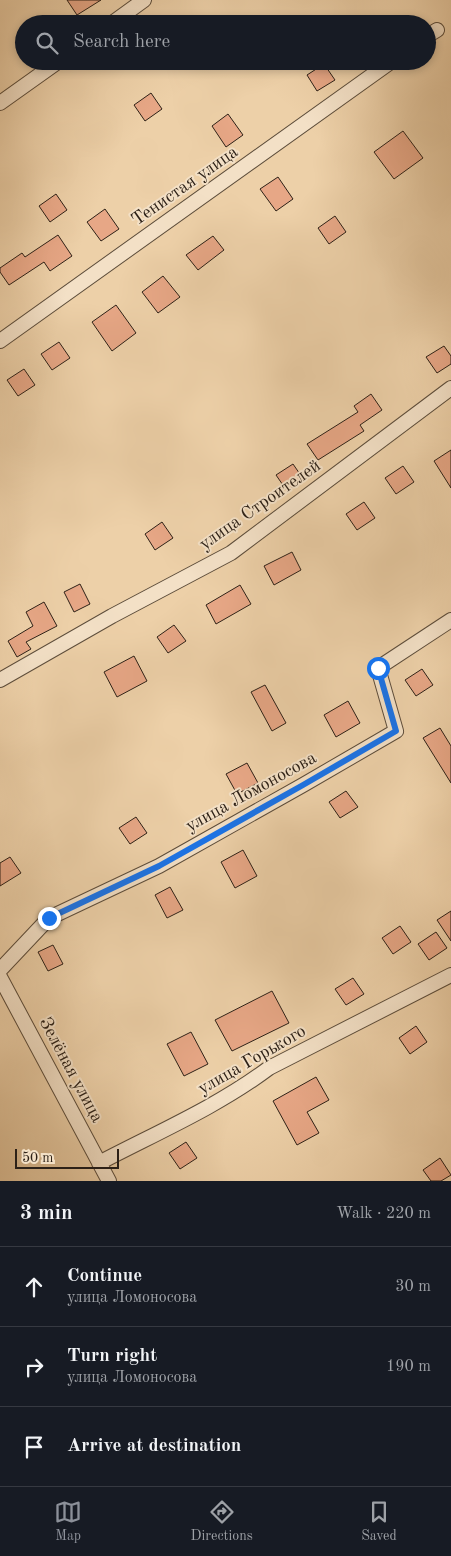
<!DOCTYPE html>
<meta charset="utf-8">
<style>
body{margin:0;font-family:"Old Standard TT",serif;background:#242831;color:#f1f3f6}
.scale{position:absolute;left:15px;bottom:12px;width:104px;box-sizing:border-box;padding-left:5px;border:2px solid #2d2117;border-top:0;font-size:14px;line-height:18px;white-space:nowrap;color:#2d2117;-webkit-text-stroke:4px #f3e0c6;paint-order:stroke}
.stop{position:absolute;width:15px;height:15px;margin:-11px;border:4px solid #1a73e8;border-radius:50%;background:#fff}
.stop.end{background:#1a73e8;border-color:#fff;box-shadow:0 1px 5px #0008}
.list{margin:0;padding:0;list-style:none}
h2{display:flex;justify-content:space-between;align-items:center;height:65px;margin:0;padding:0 20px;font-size:21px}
h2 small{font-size:16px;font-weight:400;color:#9ea1a6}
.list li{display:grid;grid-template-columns:32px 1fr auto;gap:15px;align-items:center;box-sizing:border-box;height:80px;padding:0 20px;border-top:1px solid #363941}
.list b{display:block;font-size:19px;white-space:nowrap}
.list p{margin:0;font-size:16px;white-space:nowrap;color:#9ea1a6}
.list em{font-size:16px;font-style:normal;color:#9ea1a6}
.icon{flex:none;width:28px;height:28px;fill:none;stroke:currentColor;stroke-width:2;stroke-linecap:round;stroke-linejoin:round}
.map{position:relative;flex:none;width:451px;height:1181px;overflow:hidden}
.search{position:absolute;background:#171b24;box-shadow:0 2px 8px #0003;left:15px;right:15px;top:15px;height:55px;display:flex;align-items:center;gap:12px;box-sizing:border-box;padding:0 18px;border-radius:28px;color:#9ea1a6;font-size:19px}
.sheet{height:305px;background:#171b24}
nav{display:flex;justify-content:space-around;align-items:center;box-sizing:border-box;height:70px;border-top:1px solid #363941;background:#171b24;font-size:14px;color:#9ea1a6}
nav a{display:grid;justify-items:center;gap:2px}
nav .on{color:#8c9099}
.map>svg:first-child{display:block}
</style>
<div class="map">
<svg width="451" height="1181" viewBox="0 0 451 1181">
<rect width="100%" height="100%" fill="#edd0a8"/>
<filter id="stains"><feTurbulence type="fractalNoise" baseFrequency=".004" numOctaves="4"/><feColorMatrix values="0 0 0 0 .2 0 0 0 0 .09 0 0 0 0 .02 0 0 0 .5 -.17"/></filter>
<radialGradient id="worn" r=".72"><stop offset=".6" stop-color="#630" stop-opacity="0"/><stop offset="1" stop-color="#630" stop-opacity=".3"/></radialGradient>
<path fill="#e7a786" stroke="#2d2117" d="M 67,0 L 101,0 L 77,15 Z
M 324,64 L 335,80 L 317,91 L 307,75 Z
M 151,93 L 162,109 L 145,121 L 134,105 Z
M 228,114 L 243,135 L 226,147 L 212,126 Z
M 403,131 L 423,158 L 394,179 L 374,152 Z
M 278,177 L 293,199 L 276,211 L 260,189 Z
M 56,194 L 67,210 L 50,222 L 39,206 Z
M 105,209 L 119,229 L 101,241 L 87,222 Z
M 335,216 L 346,232 L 329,244 L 318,228 Z
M 58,235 L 72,256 L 50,271 L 44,262 L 9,285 L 0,272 L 0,268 L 22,253 L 25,257 Z
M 213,236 L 224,250 L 198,270 L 186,255 Z
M 163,276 L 180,297 L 158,313 L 142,292 Z
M 116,305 L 136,333 L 112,351 L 92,322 Z
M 59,342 L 70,358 L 52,370 L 41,354 Z
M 444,346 L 451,356 L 451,364 L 437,373 L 426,357 Z
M 24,369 L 35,385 L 18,396 L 7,380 Z
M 371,394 L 382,410 L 360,425 L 364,431 L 318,460 L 307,444 L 358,412 L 354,406 Z
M 451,450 L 451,488 L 434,461 Z
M 293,464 L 304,480 L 287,491 L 276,475 Z
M 403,466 L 414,482 L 396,494 L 385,478 Z
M 364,502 L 375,518 L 357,530 L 346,514 Z
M 162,522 L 173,538 L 155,550 L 145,534 Z
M 292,552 L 301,570 L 274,585 L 264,566 Z
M 80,584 L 90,604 L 74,612 L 64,592 Z
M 240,585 L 251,604 L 216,624 L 206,605 Z
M 44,602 L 57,626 L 26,642 L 31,649 L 17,657 L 8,641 L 33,626 L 26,612 Z
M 174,625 L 186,641 L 168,653 L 157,637 Z
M 134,656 L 147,681 L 117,697 L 104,672 Z
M 422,669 L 433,685 L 416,696 L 405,680 Z
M 265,685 L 286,723 L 272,731 L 251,692 Z
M 348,701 L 360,723 L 336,737 L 324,715 Z
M 440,728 L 451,746 L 451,783 L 423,738 Z
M 247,763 L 258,783 L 237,794 L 226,774 Z
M 346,791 L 358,807 L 340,818 L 329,802 Z
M 136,817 L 147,833 L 130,844 L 119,828 Z
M 243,850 L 257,876 L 235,888 L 221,862 Z
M 10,857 L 21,873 L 0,886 L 0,863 Z
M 170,887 L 183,910 L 167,918 L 155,895 Z
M 451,911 L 451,941 L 437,920 Z
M 400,926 L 411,942 L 393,954 L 382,938 Z
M 436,932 L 447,948 L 429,960 L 418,944 Z
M 53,945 L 63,964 L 48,971 L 38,952 Z
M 353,978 L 364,994 L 346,1005 L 335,989 Z
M 272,991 L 289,1023 L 232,1051 L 215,1020 Z
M 416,1026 L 427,1042 L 410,1054 L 399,1038 Z
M 191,1032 L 208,1064 L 184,1076 L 167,1044 Z
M 316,1077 L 329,1100 L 307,1112 L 319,1133 L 297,1145 L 273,1101 Z
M 186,1142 L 197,1158 L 180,1169 L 169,1153 Z
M 440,1158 L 451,1175 L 441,1181 L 431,1181 L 423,1170 Z"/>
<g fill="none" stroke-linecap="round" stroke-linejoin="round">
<g stroke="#5d4d3b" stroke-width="16">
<path id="minor" d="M 111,24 L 144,0
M 427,36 L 437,30
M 0,103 L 59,61
M 0,341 L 392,61
M 0,680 L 112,616 L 231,553 L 451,388
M 0,970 L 49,918 L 159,866 L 303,785 L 396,731 L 378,668 L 451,620
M 0,977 L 109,1181
M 99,1163 C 156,1133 217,1107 269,1068 L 451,975"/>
</g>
<use href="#minor" stroke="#f3e0c6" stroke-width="14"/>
</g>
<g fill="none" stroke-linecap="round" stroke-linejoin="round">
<path stroke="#1a73e8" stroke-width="6" d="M 49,918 L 159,866 L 303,785 L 396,731 L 378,668"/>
</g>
<g text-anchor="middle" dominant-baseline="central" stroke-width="4" stroke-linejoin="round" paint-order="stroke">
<g font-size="18" fill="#2d2117" stroke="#f3e0c6">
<text transform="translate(185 186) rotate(-35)">Тенистая улица</text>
<text transform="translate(260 505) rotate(-35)">улица Строителей</text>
<text transform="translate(251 792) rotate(-29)">улица Ломоносова</text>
<text transform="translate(252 1060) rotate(-30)">улица Горького</text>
<text transform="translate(71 1070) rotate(62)">Зелёная улица</text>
</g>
</g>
<rect width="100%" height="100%" filter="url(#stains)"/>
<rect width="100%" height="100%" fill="url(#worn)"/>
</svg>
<div class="scale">50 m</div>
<div class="stop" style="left:378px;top:668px"></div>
<div class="stop end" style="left:49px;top:918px"></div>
<div class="search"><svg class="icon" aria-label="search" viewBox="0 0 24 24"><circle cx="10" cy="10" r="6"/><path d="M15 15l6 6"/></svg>Search here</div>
</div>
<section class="sheet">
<h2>3 min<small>Walk · 220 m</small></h2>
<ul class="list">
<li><svg class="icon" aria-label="ahead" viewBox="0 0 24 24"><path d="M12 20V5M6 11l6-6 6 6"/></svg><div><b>Continue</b><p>улица Ломоносова</p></div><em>30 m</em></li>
<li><svg class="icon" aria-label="right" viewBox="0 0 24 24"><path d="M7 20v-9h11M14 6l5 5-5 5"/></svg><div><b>Turn right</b><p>улица Ломоносова</p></div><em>190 m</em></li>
<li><svg class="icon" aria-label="arrive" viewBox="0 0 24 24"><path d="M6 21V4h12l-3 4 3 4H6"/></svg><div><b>Arrive at destination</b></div></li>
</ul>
</section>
<nav>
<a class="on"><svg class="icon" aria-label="map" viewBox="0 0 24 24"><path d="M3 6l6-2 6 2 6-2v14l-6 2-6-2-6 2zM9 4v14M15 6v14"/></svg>Map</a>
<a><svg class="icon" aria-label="directions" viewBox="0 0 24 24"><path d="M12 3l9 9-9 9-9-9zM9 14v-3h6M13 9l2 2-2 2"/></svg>Directions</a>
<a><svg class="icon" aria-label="saved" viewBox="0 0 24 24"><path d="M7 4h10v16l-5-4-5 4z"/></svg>Saved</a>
</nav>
